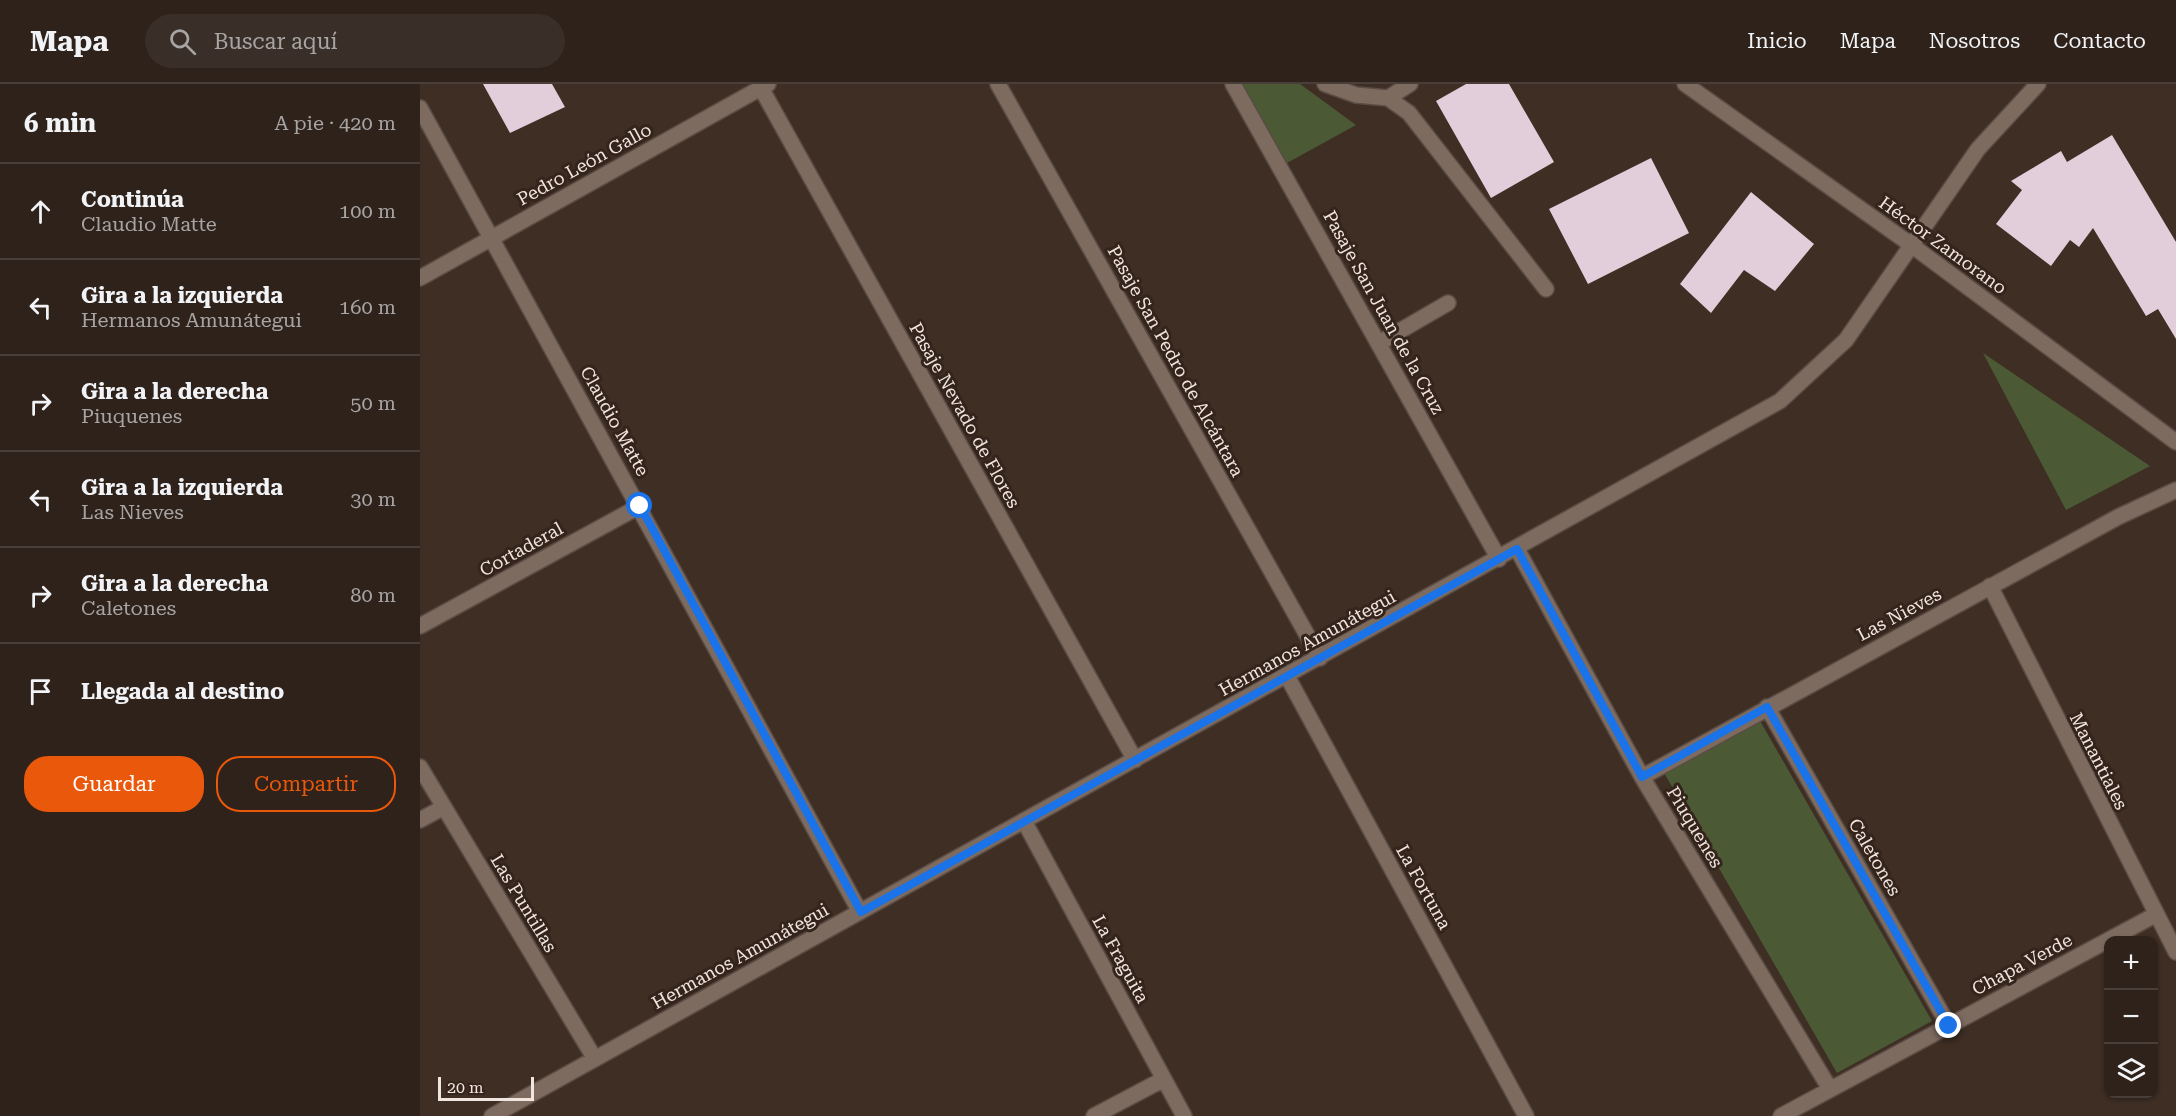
<!DOCTYPE html>
<html lang="es">
<meta charset="utf-8">
<style>
body{margin:0;font-family:"Roboto Serif",serif;background:#3a2f28;color:#f1f3f6}
.controls{position:absolute;right:18px;bottom:18px;display:grid;overflow:hidden;border-radius:12px;box-shadow:0 2px 4px #0004}
.controls button{width:54px;height:54px;display:grid;place-items:center;padding:0;border:0;border-bottom:2px solid #493f3a;background:#2e221b;color:#f1f3f6;font:30px sans-serif}
.scale{position:absolute;left:18px;bottom:15px;width:96px;box-sizing:border-box;padding-left:6px;border:3px solid #f0e5df;border-top:0;font-size:16px;line-height:21px;white-space:nowrap;color:#f0e5df;-webkit-text-stroke:4px #34241b;paint-order:stroke}
.stop{position:absolute;width:18px;height:18px;margin:-14px;border:4px solid #1a73e8;border-radius:50%;background:#fff}
.stop.end{background:#1a73e8;border-color:#fff;box-shadow:0 2px 6px #0008}
.list{margin:0;padding:0;list-style:none}
h2{display:flex;justify-content:space-between;align-items:center;height:78px;margin:0;padding:0 24px;font-size:26px}
h2 small{font-size:20px;font-weight:400;color:#a7a4a3}
.list li{display:grid;grid-template-columns:39px 1fr auto;gap:18px;align-items:center;box-sizing:border-box;height:96px;padding:0 24px;border-top:2px solid #493f3a}
.list b{display:block;font-size:22px;white-space:nowrap}
.list p{margin:0;font-size:20px;white-space:nowrap;color:#a7a4a3}
.list em{font-size:20px;font-style:normal;color:#a7a4a3}
.actions{display:flex;gap:12px;padding:18px 24px}
.actions a{flex:1;padding:14px 0;border:2px solid #ea580c;border-radius:24px;text-align:center;font-size:21px;color:#ea580c}
.actions .main{background:#ea580c;color:#fff}
.icon{flex:none;width:33px;height:33px;fill:none;stroke:currentColor;stroke-width:2;stroke-linecap:round;stroke-linejoin:round}
.map{position:relative;flex:none;width:1756px;height:1032px;overflow:hidden}
header{display:flex;align-items:center;gap:36px;box-sizing:border-box;height:84px;padding:0 30px;background:#2e221b;border-bottom:2px solid #493f3a}
header strong{font-size:28px}
nav{display:flex;gap:33px;margin-inline-start:auto;font-size:21px}
.search{width:420px;height:54px;background:#3a2f28;display:flex;align-items:center;gap:15px;box-sizing:border-box;padding:0 21px;border-radius:33px;color:#a7a4a3;font-size:22px}
main{display:flex}
aside{flex:1;background:#2e221b}
.map>svg:first-child{display:block}
</style>
<header>
<strong>Mapa</strong>
<div class="search"><svg class="icon" aria-label="search" viewBox="0 0 24 24"><circle cx="10" cy="10" r="6"/><path d="M15 15l6 6"/></svg>Buscar aquí</div>
<nav><a>Inicio</a><a>Mapa</a><a>Nosotros</a><a>Contacto</a></nav>
</header>
<main>
<aside>
<h2>6 min<small>A pie · 420 m</small></h2>
<ul class="list">
<li><svg class="icon" aria-label="ahead" viewBox="0 0 24 24"><path d="M12 20V5M6 11l6-6 6 6"/></svg><div><b>Continúa</b><p>Claudio Matte</p></div><em>100 m</em></li>
<li><svg class="icon" aria-label="left" viewBox="0 0 24 24"><path d="M17 20v-9H6M10 6l-5 5 5 5"/></svg><div><b>Gira a la izquierda</b><p>Hermanos Amunátegui</p></div><em>160 m</em></li>
<li><svg class="icon" aria-label="right" viewBox="0 0 24 24"><path d="M7 20v-9h11M14 6l5 5-5 5"/></svg><div><b>Gira a la derecha</b><p>Piuquenes</p></div><em>50 m</em></li>
<li><svg class="icon" aria-label="left" viewBox="0 0 24 24"><path d="M17 20v-9H6M10 6l-5 5 5 5"/></svg><div><b>Gira a la izquierda</b><p>Las Nieves</p></div><em>30 m</em></li>
<li><svg class="icon" aria-label="right" viewBox="0 0 24 24"><path d="M7 20v-9h11M14 6l5 5-5 5"/></svg><div><b>Gira a la derecha</b><p>Caletones</p></div><em>80 m</em></li>
<li><svg class="icon" aria-label="arrive" viewBox="0 0 24 24"><path d="M6 21V4h12l-3 4 3 4H6"/></svg><div><b>Llegada al destino</b></div></li>
</ul>
<div class="actions"><a class="main">Guardar</a><a>Compartir</a></div>
</aside>
<div class="map">
<svg width="1756" height="1032" viewBox="0 0 1756 1032">
<rect width="100%" height="100%" fill="#3e2e24"/>
<path fill="#4b5a34" d="M 822,0 L 880,0 L 936,41 L 867,79 Z
M 1563,269 L 1730,382 L 1646,426 Z
M 1339,635 L 1512,937 L 1417,989 L 1243,687 Z"/>
<path fill="#e2cdda" d="M 63,0 L 132,0 L 145,23 L 90,49 Z
M 1046,0 L 1089,0 L 1134,78 L 1071,114 L 1016,17 Z
M 1692,51 L 1756,158 L 1756,255 L 1738,225 L 1726,232 L 1673,144 L 1659,163 L 1650,156 L 1631,182 L 1576,140 L 1602,106 L 1591,97 L 1641,67 L 1647,78 Z
M 1231,74 L 1269,149 L 1168,200 L 1129,125 Z
M 1331,108 L 1394,160 L 1355,207 L 1324,186 L 1291,229 L 1260,200 Z"/>
<g fill="none" stroke-linecap="round" stroke-linejoin="round">
<g stroke="#5a4c44" stroke-width="18">
<path id="minor" d="M 578,0 L 900,574
M 813,0 L 1079,475
M 905,0 L 936,11 L 968,14
M 990,0 L 968,14 L 989,29 L 1126,205
M 1265,0 L 1490,160 L 1756,358
M 341,4 L 715,676
M 0,24 L 440,828
M 0,194 L 348,0
M 959,259 L 1028,219
M 1097,465 L 1222,693 L 1410,1005
M 1570,502 L 1756,868
M 0,542 L 220,422
M 867,592 L 1106,1032
M 1347,623 L 1529,942
M 0,683 L 175,975
M 1222,693 L 1698,433 L 1756,406
M 0,736 L 24,723
M 604,737 L 764,1032
M 72,1032 L 1360,317 L 1426,256 L 1558,65 L 1618,0
M 674,1032 L 744,995
M 1361,1032 L 1735,831"/>
</g>
<use href="#minor" stroke="#7e6b60" stroke-width="15"/>
</g>
<g fill="none" stroke-linecap="round" stroke-linejoin="round">
<path stroke="#1a73e8" stroke-width="8" d="M 220,422 L 441,828 L 1097,465 L 1222,693 L 1347,623 L 1529,942"/>
</g>
<g text-anchor="middle" dominant-baseline="central" stroke-width="6" stroke-linejoin="round" paint-order="stroke">
<g font-size="18" fill="#f0e5df" stroke="#34241b">
<text transform="translate(164 80) rotate(-29)">Pedro León Gallo</text>
<text transform="translate(1523 161) rotate(36)">Héctor Zamorano</text>
<text transform="translate(964 228) rotate(61)">Pasaje San Juan de la Cruz</text>
<text transform="translate(756 277) rotate(61)">Pasaje San Pedro de Alcántara</text>
<text transform="translate(545 331) rotate(61)">Pasaje Nevado de Flores</text>
<text transform="translate(195 337) rotate(61)">Claudio Matte</text>
<text transform="translate(101 465) rotate(-29)">Cortaderal</text>
<text transform="translate(1479 530) rotate(-28)">Las Nieves</text>
<text transform="translate(887 559) rotate(-29)">Hermanos Amunátegui</text>
<text transform="translate(1679 677) rotate(63)">Manantiales</text>
<text transform="translate(1275 743) rotate(59)">Piuquenes</text>
<text transform="translate(1455 773) rotate(60)">Caletones</text>
<text transform="translate(1004 803) rotate(61)">La Fortuna</text>
<text transform="translate(104 819) rotate(59)">Las Puntillas</text>
<text transform="translate(320 872) rotate(-29)">Hermanos Amunátegui</text>
<text transform="translate(701 875) rotate(61)">La Fraguita</text>
<text transform="translate(1602 880) rotate(-28)">Chapa Verde</text>
</g>
</g>
</svg>
<div class="controls">
<button>+</button>
<button>−</button>
<button><svg class="icon" aria-label="layers" viewBox="0 0 24 24"><path d="M12 4l9 5-9 5-9-5zM3 14l9 5 9-5"/></svg></button>
</div>
<div class="scale">20 m</div>
<div class="stop" style="left:220px;top:422px"></div>
<div class="stop end" style="left:1529px;top:942px"></div>
</div>
</main>
